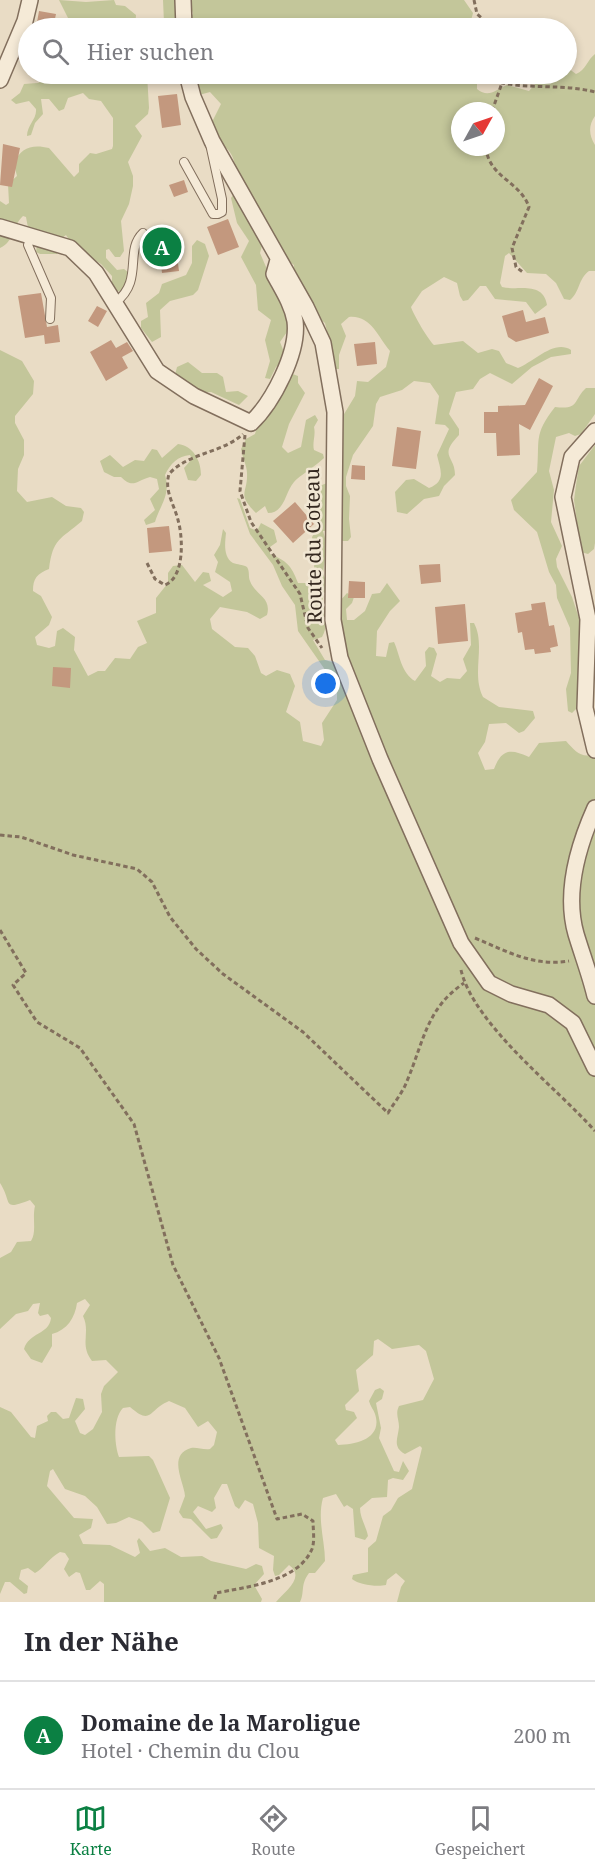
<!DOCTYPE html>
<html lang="de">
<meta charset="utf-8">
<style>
body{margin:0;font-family:"Noto Serif",serif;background:#f7f7f7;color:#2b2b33}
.compass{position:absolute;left:451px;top:102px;width:54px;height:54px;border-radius:50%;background:#fff;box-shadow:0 3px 9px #0003;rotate:50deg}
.you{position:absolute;left:326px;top:684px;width:21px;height:21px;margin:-15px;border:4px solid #fff;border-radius:50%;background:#1a73e8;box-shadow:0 0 0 9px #1a73e833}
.badge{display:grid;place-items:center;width:39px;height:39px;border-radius:50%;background:#0b8043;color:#fff;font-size:20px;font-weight:700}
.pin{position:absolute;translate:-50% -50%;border:3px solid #fff;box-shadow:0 2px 6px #0006}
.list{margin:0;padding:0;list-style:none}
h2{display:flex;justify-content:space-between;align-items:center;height:78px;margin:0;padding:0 24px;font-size:26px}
h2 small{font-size:20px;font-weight:400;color:#7c7c81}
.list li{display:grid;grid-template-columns:39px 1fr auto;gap:18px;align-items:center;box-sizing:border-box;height:108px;padding:0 24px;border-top:2px solid #e1e1e2}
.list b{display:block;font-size:22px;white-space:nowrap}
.list p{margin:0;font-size:20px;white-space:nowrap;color:#7c7c81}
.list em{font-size:20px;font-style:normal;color:#7c7c81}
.icon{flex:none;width:33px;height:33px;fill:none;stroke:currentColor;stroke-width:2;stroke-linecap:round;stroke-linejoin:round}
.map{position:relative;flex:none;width:595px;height:1602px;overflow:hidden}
.search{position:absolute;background:#fff;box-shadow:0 3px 9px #0003;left:18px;right:18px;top:18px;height:66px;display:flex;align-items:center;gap:15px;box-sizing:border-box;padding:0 21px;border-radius:33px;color:#7c7c81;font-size:22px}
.sheet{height:186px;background:#fff}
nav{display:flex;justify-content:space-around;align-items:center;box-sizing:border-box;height:84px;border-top:2px solid #e1e1e2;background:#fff;font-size:16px;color:#7c7c81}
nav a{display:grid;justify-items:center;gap:3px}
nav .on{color:#0b8043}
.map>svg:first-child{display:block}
</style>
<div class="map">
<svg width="595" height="1602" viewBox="0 0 595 1602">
<rect width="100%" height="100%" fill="#e9dcc5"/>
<path fill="#c3c69a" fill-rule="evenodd" d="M 59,0 L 86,2 L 114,0 L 116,5 L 125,6 L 136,15 L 135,28 L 64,28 L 68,18 Z
M 163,0 L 175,0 L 177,24 L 173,28 L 159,28 L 164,23 Z
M 189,0 L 464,0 L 473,13 L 469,28 L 189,28 L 190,17 L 193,14 Z
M 595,54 L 595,116 C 588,126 589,135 595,145 L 595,271 L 589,271 C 578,279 580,292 570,300 L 564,299 L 556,283 L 546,274 L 527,273 L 509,253 L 505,256 L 500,283 L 502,287 C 519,291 543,281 547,305 L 535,314 L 526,302 L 495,299 L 486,286 L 480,286 L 468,300 L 463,301 L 460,296 L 457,283 L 444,277 L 422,291 L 411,307 C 413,314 429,341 434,345 L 463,341 L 478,353 L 492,349 L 499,351 L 506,363 L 518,368 C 534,362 554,339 571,350 L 571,354 L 551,357 L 532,367 L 512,384 L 490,373 L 480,379 L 473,389 L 456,392 L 449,414 L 459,429 L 459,435 C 438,457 455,455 455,475 L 444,486 L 439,496 L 424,499 L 407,514 L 397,512 L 395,492 L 406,480 L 414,479 L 429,488 C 447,481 440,469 437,455 L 449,429 L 445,425 L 435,424 L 439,396 L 430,383 L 414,381 L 402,390 L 380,397 L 376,404 L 373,426 L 353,455 L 346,477 L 346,486 L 350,496 L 349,519 L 351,537 L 348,541 L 342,541 L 334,531 L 323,531 L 327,545 L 323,573 L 327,585 L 322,601 C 326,613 329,624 322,637 L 313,640 L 325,660 L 335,663 L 338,619 L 342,614 L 340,601 L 347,593 L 354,597 L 352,603 L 346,609 L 347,620 L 354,620 L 365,611 L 372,594 L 380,593 L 387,583 L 400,601 L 390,611 L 377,631 L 376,656 L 386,657 L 389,643 L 394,642 C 400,655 401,673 415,681 L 426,666 L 425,652 L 429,647 L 434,648 L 437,654 L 431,676 L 440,682 L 447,678 L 460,679 L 467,671 L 463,659 L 471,645 L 470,623 L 474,623 C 486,646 471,673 483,697 L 499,707 L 533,711 L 535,718 L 524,731 L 519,733 L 506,723 L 489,724 L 485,742 L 478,753 L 485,770 L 494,769 C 502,748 511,749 529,757 L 539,743 L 566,741 C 575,751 581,759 595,754 L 595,1602 L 397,1602 L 401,1587 L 405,1581 L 396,1573 L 387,1580 L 386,1585 C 377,1587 359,1585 352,1579 L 353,1575 L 368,1572 L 368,1548 L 376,1541 L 383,1516 L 391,1510 L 398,1498 L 412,1489 L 422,1448 L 420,1446 L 405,1454 C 392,1447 398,1438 399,1427 C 399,1419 395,1414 399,1406 L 423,1400 L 434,1379 L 426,1351 L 419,1345 L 392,1349 L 378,1339 L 374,1341 L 373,1355 L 356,1370 L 359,1391 L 345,1405 L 346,1410 L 354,1412 L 357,1418 L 335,1440 L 338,1445 C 357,1445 383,1438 375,1414 C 374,1410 370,1406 369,1401 L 375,1390 L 380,1388 L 384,1391 L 382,1399 L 376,1403 L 381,1428 L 379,1438 L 394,1471 L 399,1472 L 403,1461 L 409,1471 L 403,1480 L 393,1478 L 388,1480 L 387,1497 L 372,1498 L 360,1508 C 360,1518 366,1526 368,1536 L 365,1540 L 355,1537 L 353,1509 L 347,1505 L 344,1507 L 336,1494 L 323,1498 C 317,1519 325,1541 325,1561 L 315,1573 L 309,1573 C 300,1585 305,1592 300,1602 L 276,1602 C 285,1591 306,1577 289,1565 L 279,1575 L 275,1576 L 273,1570 L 274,1556 L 259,1548 L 258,1523 L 253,1504 L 245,1500 L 239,1509 L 235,1506 L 227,1484 L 222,1484 L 214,1498 L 216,1508 L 212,1512 L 198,1506 L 193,1512 L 206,1529 L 221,1524 L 223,1528 L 217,1538 L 211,1539 L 191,1519 L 183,1518 L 179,1512 L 185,1496 C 184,1482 167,1455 191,1448 C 197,1447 203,1450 210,1449 L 214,1445 L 217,1432 L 208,1421 L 198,1427 L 185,1408 L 169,1401 C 148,1410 152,1426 130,1407 L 123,1408 C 113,1418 114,1444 119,1457 L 149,1456 L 153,1460 L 170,1498 L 160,1531 L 153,1533 L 142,1522 L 129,1517 L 116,1523 L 107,1524 L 97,1507 L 85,1496 L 65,1489 L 53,1469 L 50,1471 L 47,1486 L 74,1518 L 93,1519 L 91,1528 L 79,1535 L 83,1544 L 110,1545 L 135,1557 L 140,1553 L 137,1541 L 139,1538 L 150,1551 L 165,1548 L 181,1557 L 202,1556 L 211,1561 L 246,1569 L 256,1564 L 262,1566 L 264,1574 L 254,1585 L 262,1599 L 261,1602 L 104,1602 L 104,1584 L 100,1581 L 90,1590 L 86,1590 L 80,1573 L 76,1572 L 69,1577 L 64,1569 L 69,1559 L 65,1553 L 60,1552 C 49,1558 43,1569 35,1573 L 28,1568 L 21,1570 L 19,1579 L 28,1586 L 27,1593 L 24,1594 L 10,1582 L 5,1582 L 0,1594 L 0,1407 L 11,1412 L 31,1437 L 35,1438 L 37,1426 L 48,1421 L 47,1416 L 51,1412 L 56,1412 L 63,1419 L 69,1418 L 76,1398 L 83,1399 L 85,1409 L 75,1421 L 80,1433 L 85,1435 L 93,1429 L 102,1412 L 101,1394 L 104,1386 L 118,1372 L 106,1360 L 92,1361 C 79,1344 91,1333 83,1316 L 90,1305 L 85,1299 L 77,1303 C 75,1318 67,1330 52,1334 L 52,1346 L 42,1363 L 31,1359 L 24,1349 C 29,1332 49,1335 51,1318 L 48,1314 L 40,1316 L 38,1313 L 40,1303 L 33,1304 L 28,1311 L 16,1314 L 0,1329 L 0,1258 L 11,1252 L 17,1242 L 31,1241 C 37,1232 32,1218 35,1206 L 30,1200 C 1,1211 13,1203 0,1183 L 0,350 L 22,361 L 34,381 L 33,394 L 15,416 L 15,423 L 24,440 L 24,455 L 18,469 L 17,491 L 27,502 L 52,497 L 66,506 L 81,508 L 84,512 L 82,521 C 60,540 53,538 49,569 C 37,574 33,578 33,591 L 41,596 L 52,617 L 49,625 L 35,637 L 37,645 L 49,648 L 55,646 L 57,631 L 63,628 L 75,637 L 74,650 L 88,676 L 98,671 L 105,671 L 115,658 L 130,659 L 138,647 L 147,643 L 137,621 L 156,613 L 156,598 L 168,583 L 168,573 L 173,566 L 182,565 L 195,582 L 203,572 L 209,573 L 211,581 L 203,585 L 223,597 L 232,591 L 230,582 L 215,572 L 218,562 L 214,555 L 220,545 L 223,529 L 226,533 C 225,543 223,557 233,563 C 238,565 242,564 247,567 C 250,572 248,576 250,581 C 255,595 272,597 267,615 L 260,619 L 247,612 L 220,607 L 210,619 L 212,629 L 235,647 L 248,648 L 255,656 L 261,673 L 266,676 L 277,670 L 290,674 L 295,686 L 286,712 L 300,722 L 303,741 L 321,746 L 324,740 L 322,723 L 337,700 L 337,693 L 325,685 L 328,674 L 298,631 L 295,605 L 282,586 L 273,565 L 250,534 L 237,498 L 240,499 L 250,528 L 257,531 L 261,523 L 274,530 L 277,542 L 270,547 L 270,554 C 287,561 291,565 298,583 L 313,583 L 315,554 L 312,537 L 318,528 L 314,512 L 322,503 L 316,491 L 317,487 L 332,481 L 338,424 L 355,396 L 357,381 L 368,382 L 386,367 L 390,351 C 378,337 371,315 349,317 L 341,324 L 346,336 L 339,355 L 339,369 L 336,369 L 325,323 L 315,315 L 293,275 L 294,265 L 263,242 L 260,253 L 288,318 L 289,329 L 280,342 L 284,352 L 281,363 L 276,367 L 270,379 L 265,378 L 270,361 L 265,340 L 271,320 L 258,310 L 256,285 L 241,257 L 249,241 L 237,223 L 231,198 L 236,191 C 235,167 239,153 215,140 L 212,122 L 221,104 L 210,92 L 199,95 L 196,91 L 198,85 L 193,74 L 477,74 L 477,89 C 489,99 496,89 507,85 L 529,91 L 537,82 L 536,74 L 566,74 L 567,58 L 570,61 L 568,68 L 576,74 C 586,70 587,60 595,54 ZM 460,111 L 496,111 L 496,147 L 460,147 Z
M 43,74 L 147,74 L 149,108 L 148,114 L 135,126 L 142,136 L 128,162 L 133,176 L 133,186 L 129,204 L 121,221 L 124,251 L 120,257 L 115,257 L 109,249 L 106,250 L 106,258 L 117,270 L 124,269 L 129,273 L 125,289 L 116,292 L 112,286 L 112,276 L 101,264 L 74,248 L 66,235 L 61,239 L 57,254 L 40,254 L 36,252 L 37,245 L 46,233 L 28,228 L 26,217 L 23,216 C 12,226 14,242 0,248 L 0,235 L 7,236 L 0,223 L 0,201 L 6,205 L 9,203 L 8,184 L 17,176 L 14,164 C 20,147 33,144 49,148 L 74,177 L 79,172 L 79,164 L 90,153 L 96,154 L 112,149 L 113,146 L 113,118 L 101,101 L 89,99 L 83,93 L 68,98 L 64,109 L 59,111 L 49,99 L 41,99 L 43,114 L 35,123 L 31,135 L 27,136 C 27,125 37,119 36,109 L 29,101 L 16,104 L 11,100 L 20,93 L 24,84 L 38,83 L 42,81 Z
M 197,240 L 205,244 L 209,256 L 198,290 L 193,295 L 170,301 L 160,310 L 161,337 L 152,342 L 141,328 L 141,321 L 148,317 L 146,303 L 159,293 L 162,284 L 186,275 L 192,263 L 192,246 Z
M 188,362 L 202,373 L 217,373 L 223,377 L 226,392 L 238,391 L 248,396 L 239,405 L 211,392 L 199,393 L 175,375 L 177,367 Z
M 290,373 L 298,376 L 298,383 L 305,393 L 289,424 L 282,447 L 288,453 L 301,447 L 306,420 L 315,415 L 318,420 L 314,427 C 316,436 312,442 314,450 L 323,454 L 324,458 C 316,466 299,476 294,482 C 285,492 285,513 268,513 L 265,506 L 256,513 C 236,493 248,494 247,473 C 247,466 242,456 241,449 L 246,439 L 255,434 L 258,423 Z
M 586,388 L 595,388 L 595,414 L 581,434 L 575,436 L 569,433 L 556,437 L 549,471 L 554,490 L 551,522 L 562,546 L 556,559 L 557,567 L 572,597 L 580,621 L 578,707 L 572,713 L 568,711 L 566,689 L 571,673 L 570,628 L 557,598 L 556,585 L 549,572 L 537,532 L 514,510 L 511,500 L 537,472 C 540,440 533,435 555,407 C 580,410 573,400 586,388 Z
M 178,444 C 193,446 201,460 201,475 L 196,481 L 188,480 L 184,468 L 192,459 L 190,455 C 178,456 170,464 165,475 C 171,495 160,505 155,522 L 146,525 L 144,520 L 155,510 L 150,499 L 159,489 L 157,479 L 150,477 C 136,481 133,489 121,477 L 114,477 L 104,472 L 100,461 L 110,455 L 123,467 L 135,460 L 144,461 L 152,449 L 157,450 L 162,458 Z
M 595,445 L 595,543 L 594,549 L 588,554 L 581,552 L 574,500 L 577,478 L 579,466 Z"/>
<path fill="#c3987e" d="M 39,11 L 56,14 L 53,28 L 36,28 Z
M 177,94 L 181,125 L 162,128 L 158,96 Z
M 3,144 L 20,148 L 12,187 L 0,185 Z
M 184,180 L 188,192 L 174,197 L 169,185 Z
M 228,219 L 239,247 L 218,255 L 207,227 Z
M 174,233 L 179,271 L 162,273 L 160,257 L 149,259 L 147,238 Z
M 41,293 L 47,327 L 58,325 L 60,342 L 45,344 L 44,335 L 25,338 L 18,296 Z
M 97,306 L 107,311 L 98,327 L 88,321 Z
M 523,310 L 526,322 L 545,317 L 549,333 L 516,342 L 508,337 L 502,316 Z
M 111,340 L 116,348 L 127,342 L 133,351 L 122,357 L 128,368 L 106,381 L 90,352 Z
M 375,342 L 377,364 L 357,366 L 354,344 Z
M 539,378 L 553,386 L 530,430 L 519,424 L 520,455 L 497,456 L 496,433 L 484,433 L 484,412 L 498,412 L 498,406 L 525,405 Z
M 397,427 L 421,431 L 416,469 L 392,466 Z
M 352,465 L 365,466 L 365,480 L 351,479 Z
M 295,502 L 314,524 L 293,543 L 273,521 Z
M 169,526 L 172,551 L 149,553 L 147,528 Z
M 440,564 L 441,582 L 421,584 L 419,565 Z
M 349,581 L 365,582 L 365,598 L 348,598 Z
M 545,602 L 549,626 L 554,625 L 558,646 L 550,648 L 551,652 L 535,654 L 534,649 L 525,650 L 522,632 L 518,633 L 515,613 L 532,610 L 531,604 Z
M 465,604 L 468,641 L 438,644 L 435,607 Z
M 53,667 L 71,668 L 70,688 L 52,686 Z"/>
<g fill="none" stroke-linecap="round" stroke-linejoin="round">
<g stroke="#826f5d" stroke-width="10">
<path id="lane" d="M 184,162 L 213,214 L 218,214 L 222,212 L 222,199 L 210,144
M 31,236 L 28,245 L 51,298 L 50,319
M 116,302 C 144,280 124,251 143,233"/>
</g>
<g stroke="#826f5d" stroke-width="18">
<path id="street" d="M 183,0 L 184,28
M 187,74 L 193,97 L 212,141 L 306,307 L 323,343 L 335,412 L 333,620 L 340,658 L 380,759 L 461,943 L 489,983 L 511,994 L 549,1005 L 573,1023 L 595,1068
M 0,80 L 25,21 L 30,0
M 0,227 L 70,248 L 96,273 L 157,371 L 194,396 L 251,423 C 273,402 299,352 295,321 C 292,304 282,289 274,274 L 278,260
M 595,431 L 572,457 L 563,497 L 588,619 L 585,708 L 595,750
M 595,808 C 578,846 564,892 576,934 C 582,954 590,975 595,996"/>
</g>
<path stroke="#826f5d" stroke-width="3" stroke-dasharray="4.5 3" stroke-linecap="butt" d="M 474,0 L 477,14 L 493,28
M 502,74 L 502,83 C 533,89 564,84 595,92
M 492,111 L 502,83
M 486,147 C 488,177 520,181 529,207 L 512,248 L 516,267 L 524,273
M 245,435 L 240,491 L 251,522 L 300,594 L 308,628 L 322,648
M 147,563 L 155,579 L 165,585 C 185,577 183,537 178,520 C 174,504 164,491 169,474 C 189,452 221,454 243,434
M 0,835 L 21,837 L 73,855 L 137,869 L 152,882 L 170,917 L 196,949 L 223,974 L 303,1032 L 388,1113 C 394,1103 403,1092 407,1081 C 424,1041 426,1009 464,983
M 0,930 L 26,973 L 13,985 L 37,1022 L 80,1048 L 134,1124 L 173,1265 L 219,1358 L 277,1519 L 302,1514 L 313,1521 C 313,1529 315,1541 312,1549 C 298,1582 246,1587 216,1593 L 214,1602
M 475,938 C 506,951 534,967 569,961
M 461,970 C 474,1025 557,1088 595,1131"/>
<use href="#lane" stroke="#f5ead7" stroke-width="8"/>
<use href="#street" stroke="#f5ead7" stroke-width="15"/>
</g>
<g text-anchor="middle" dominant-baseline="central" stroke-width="5" stroke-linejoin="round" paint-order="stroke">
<g font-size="20" fill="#34281f" stroke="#f1e7d3">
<text transform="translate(313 546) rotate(-91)">Route du Coteau</text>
</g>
</g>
</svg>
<svg class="compass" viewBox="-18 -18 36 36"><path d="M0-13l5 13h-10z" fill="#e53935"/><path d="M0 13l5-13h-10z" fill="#7c7c81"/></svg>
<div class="you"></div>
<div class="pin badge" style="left:162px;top:247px">A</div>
<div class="search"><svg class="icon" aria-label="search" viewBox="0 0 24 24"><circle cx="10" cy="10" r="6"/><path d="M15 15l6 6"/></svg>Hier suchen</div>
</div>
<section class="sheet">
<h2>In der Nähe<small></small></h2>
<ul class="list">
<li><span class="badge">A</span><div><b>Domaine de la Maroligue</b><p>Hotel · Chemin du Clou</p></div><em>200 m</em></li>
</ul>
</section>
<nav>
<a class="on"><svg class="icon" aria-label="map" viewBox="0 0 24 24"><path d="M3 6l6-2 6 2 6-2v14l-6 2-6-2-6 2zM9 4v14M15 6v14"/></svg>Karte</a>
<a><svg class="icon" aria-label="directions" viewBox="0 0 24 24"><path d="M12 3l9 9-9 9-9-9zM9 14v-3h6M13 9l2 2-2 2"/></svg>Route</a>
<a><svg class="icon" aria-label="saved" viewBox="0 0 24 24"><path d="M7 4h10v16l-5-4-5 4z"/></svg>Gespeichert</a>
</nav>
